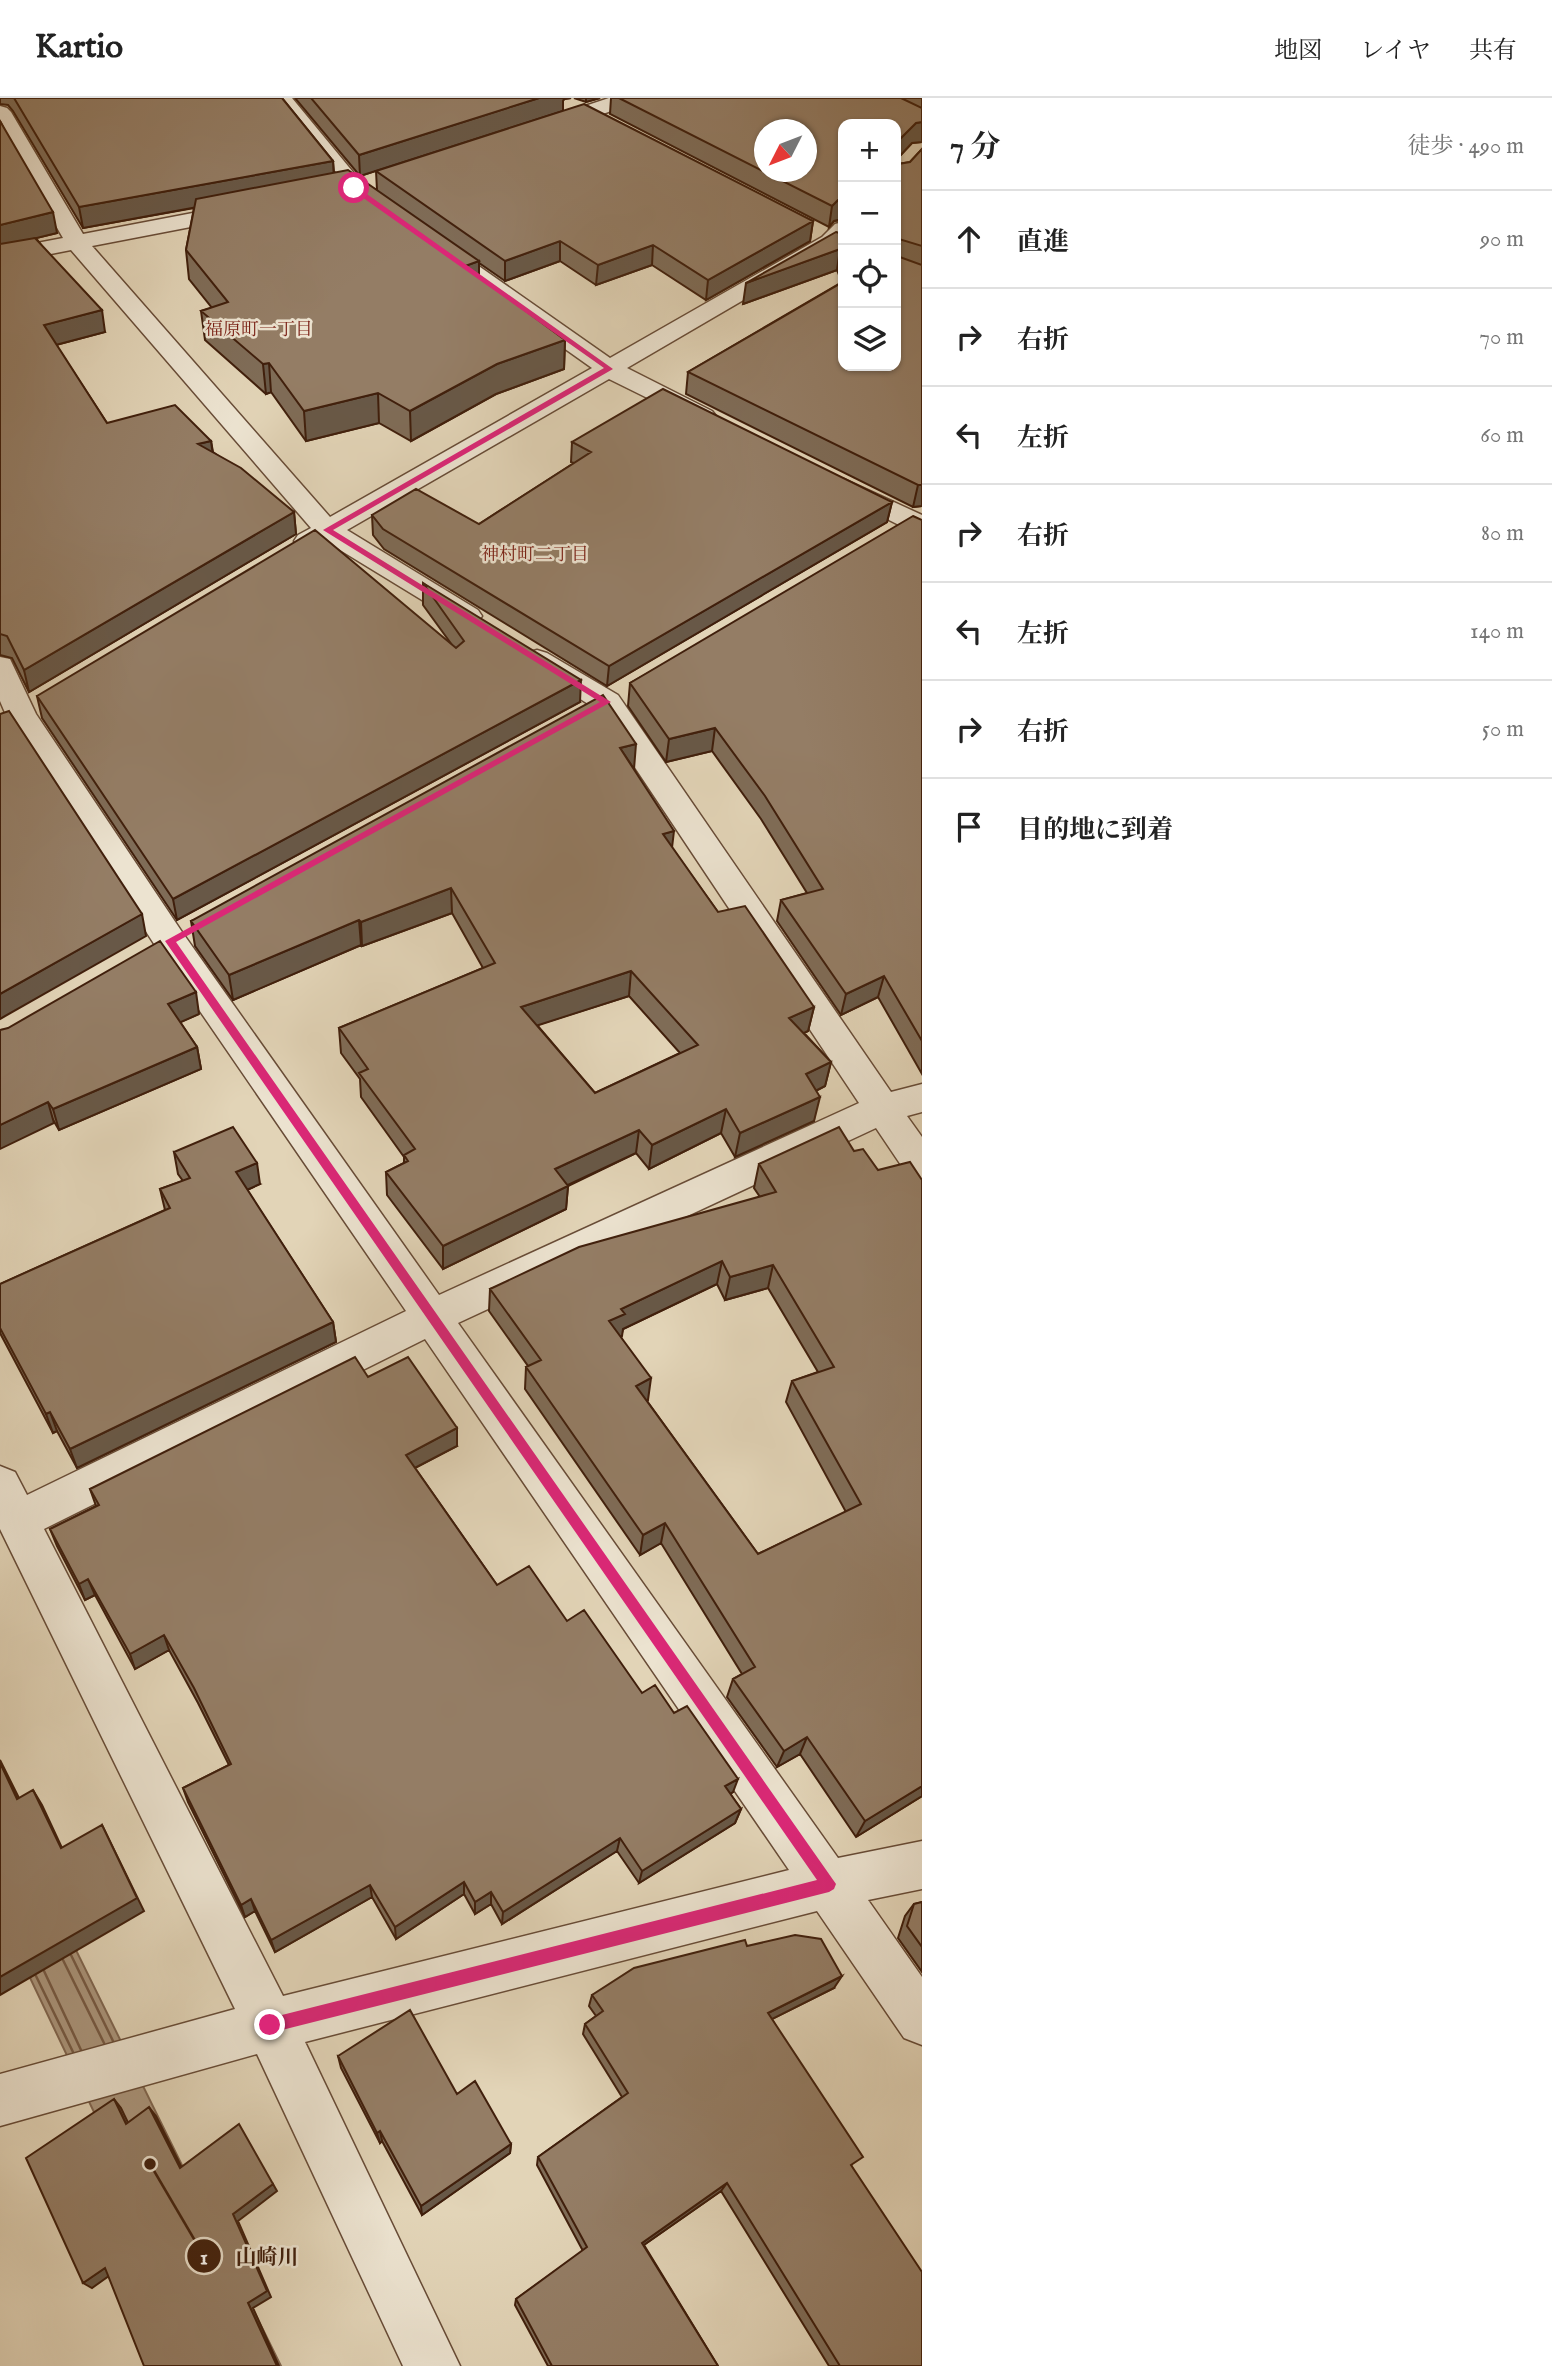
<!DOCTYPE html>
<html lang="ja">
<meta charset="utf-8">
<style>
body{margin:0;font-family:"IM FELL English","Noto Serif JP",serif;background:#f6f6f6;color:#222}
.controls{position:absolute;right:21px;top:21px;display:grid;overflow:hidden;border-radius:14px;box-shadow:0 2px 5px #0004}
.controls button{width:63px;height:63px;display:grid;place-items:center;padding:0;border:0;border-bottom:2px solid #e0e0e0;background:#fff;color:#222;font:35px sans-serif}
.compass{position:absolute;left:754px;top:21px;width:63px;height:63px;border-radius:50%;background:#fff;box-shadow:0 2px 5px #0004;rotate:228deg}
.stop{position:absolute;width:21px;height:21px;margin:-16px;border:5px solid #db2777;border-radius:50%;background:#fff}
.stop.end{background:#db2777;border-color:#fff;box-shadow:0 2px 7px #0008}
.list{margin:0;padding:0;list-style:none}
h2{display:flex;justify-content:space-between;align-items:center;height:91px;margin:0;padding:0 28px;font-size:30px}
h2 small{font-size:23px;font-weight:400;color:#767676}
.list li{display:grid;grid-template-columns:46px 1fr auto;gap:21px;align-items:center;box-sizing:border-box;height:98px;padding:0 28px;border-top:2px solid #e0e0e0}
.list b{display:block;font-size:26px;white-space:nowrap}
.list em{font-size:23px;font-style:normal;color:#767676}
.icon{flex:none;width:38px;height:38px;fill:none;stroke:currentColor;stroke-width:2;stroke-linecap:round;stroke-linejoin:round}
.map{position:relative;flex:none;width:922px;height:2268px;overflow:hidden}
header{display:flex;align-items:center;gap:42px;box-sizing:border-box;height:98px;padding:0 35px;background:#fff;border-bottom:2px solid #e0e0e0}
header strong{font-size:33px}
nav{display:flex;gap:38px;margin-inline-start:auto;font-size:24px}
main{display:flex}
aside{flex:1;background:#fff}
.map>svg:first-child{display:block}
</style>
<header>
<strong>Kartio</strong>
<nav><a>地図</a><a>レイヤ</a><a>共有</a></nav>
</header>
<main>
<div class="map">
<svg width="922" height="2268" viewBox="0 0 922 2268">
<rect width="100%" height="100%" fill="#e2d4b7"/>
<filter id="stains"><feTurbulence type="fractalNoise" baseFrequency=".00286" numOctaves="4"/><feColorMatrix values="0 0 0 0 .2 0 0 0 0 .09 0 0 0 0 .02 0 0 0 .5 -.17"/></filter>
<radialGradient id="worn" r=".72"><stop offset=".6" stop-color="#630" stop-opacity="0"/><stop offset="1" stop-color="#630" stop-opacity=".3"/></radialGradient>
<path fill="#ab967d" stroke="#806650" stroke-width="2" d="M 0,1698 L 281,2268 L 215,2268 L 22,1863 Z"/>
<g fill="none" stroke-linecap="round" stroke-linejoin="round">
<path stroke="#765a44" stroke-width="2.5" d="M 71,1857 L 113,1943
M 63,1862 L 104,1945
M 44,1873 L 81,1952
M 36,1878 L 73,1954"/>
<g stroke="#684c37" stroke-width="3">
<path id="minor" d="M 271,0 L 292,0 L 362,85 L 388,107 L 385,112 L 369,112 L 346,95 Z
M 609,0 L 639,0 L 636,4 L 553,34 L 537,34 L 534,29 L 537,24 Z
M 0,8 L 7,10 L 11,14 L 83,136 L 245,105 L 253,107 L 256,112 L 253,117 L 92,148 L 330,419 L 592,270 L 427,153 L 423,148 L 427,143 L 443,143 L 610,260 L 822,139 L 835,126 L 843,124 L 843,144 L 627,270 L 712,313 L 716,318 L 712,323 L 703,326 L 694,323 L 609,281 L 347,432 L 478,512 L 482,518 L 478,524 L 468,527 L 458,524 L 327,444 L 308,451 L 298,449 L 294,443 L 298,437 L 311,430 L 71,152 L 0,166 L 0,152 L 63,140 L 0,32 Z
M 844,381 L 922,417 L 922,443 L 912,441 L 903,429 L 835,395 L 831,389 L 835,383 Z
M 537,552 L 547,555 L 618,597 L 891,994 L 922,986 L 922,1014 L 907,1018 L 922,1039 L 922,1084 L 909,1079 L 876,1030 L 458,1225 L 838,1760 L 922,1743 L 922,1791 L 868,1802 L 922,1879 L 922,1947 L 904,1940 L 817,1813 L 305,1944 L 460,2268 L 403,2268 L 257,1956 L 0,2028 L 0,1976 L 235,1911 L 0,1431 L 0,1368 L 15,1374 L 27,1397 L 406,1213 L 158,852 L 6,617 L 0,603 L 0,559 L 10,561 L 36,616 L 182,834 L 439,1197 L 859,1005 L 596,611 L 527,567 L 522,561 L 527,555 ZM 425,1241 L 789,1772 L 283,1898 L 44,1431 Z"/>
</g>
<use href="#minor" fill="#ece3d0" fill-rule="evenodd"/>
</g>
<path fill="#7f6c57" stroke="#401f0c" stroke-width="2" fill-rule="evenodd" d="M 0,0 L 282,0 L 333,63 L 334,74 L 377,92 L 376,73 L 532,22 L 360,78 L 295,0 L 571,0 L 564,1 L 563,3 L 563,13 L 813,123 L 810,143 L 706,202 L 652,167 L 596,187 L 560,163 L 505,183 L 479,165 L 479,178 L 565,242 L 564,271 L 496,296 L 411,343 L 379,325 L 306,343 L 271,294 L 266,296 L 205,242 L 201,213 L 212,210 L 189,181 L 186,152 L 194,110 L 83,130 L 13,13 L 8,7 L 0,6 Z
M 574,0 L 600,0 L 586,4 Z
M 611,0 L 922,0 L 922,44 L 912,45 L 898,60 L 898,66 L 910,64 L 922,51 L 922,408 L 913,409 L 686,296 L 688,274 L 842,184 L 837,172 L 743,206 L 843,136 L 843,268 L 896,268 L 843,26 L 843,122 L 834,123 L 829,129 L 610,16 Z
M 0,23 L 57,135 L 36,140 L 105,234 L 56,247 L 107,325 L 211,343 L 213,354 L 294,414 L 296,436 L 29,594 L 12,560 L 0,557 Z
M 572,344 L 892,404 L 887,424 L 607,588 L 384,451 L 373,437 L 372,417 L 479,426 L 574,365 L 571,364 Z
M 922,422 L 922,976 L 878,899 L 841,917 L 777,823 L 781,802 L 807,795 L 761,721 L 712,653 L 666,664 L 628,608 L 630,585 Z
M 423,485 L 580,604 L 177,822 L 42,620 L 37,598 L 452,547 L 423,507 Z
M 634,671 L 672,750 L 718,814 L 814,909 L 808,933 L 804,935 L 831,964 L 825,988 L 816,993 L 814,1023 L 735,1059 L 721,1035 L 649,1071 L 636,1055 L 568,1088 L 566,1111 L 443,1171 L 387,1097 L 386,1074 L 404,1065 L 404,1059 L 361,999 L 360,981 L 341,955 L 339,930 L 483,870 L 452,815 L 362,848 L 361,847 L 233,902 L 195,848 L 191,823 ZM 629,898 L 680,955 L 595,995 L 537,927 Z
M 199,916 L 180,924 L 197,949 L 201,971 L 59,1032 L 0,932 Z
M 854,1053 L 878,1072 L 922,1082 L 922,1698 L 856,1739 L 800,1656 L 777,1669 L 727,1599 L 733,1581 L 742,1576 L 661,1445 L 640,1457 L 525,1291 L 526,1269 L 528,1268 L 489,1213 L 490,1191 L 760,1099 L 754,1090 L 759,1066 ZM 717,1186 L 725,1202 L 768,1190 L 818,1274 L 792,1283 L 786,1304 L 846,1414 L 758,1456 L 647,1303 L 648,1302 L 621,1239 L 623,1231 Z
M 174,1054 L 260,1086 L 247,1092 L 333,1224 L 336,1244 L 77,1370 L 57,1333 L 53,1335 L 0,1235 L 0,1186 L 165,1112 L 160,1091 L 183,1083 L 178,1076 Z
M 368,1279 L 457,1348 L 415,1370 L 497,1487 L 567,1523 L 642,1595 L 674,1615 L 733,1694 L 730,1696 L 741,1711 L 735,1725 L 639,1785 L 617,1753 L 502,1826 L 491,1806 L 475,1816 L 464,1796 L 396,1841 L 372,1799 L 275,1854 L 255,1813 L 245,1819 L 188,1704 L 183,1690 L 229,1667 L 198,1605 L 169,1552 L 135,1571 L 95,1497 L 85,1502 L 57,1448 L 50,1431 L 96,1408 L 90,1391 Z
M 922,1804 L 922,1874 L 898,1840 L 905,1818 L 914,1806 Z
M 747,1848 L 834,1890 L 772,1921 L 852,2069 L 922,2268 L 829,2268 L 721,2093 L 644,2147 L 718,2268 L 548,2268 L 515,2207 L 516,2201 L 583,2153 L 537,2067 L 538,2059 L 622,1999 L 583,1936 L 585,1926 L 596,1918 L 589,1908 L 592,1897 Z
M 338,1958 L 457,1996 L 511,2046 L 510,2055 L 422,2117 L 382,2043 L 380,2045 L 341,1970 Z"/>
<path fill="#685847" stroke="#401f0c" stroke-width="2" d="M 539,0 L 571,0 L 564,1 L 563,3 L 563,13 L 360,78 L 359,57 Z
M 586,0 L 600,0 L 586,4 Z
M 922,24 L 922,44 L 912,45 L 896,62 L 898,43 L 916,25 Z
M 333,63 L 334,84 L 83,130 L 79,109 Z
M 843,101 L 842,121 L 834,123 L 829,129 L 832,108 L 838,102 Z
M 53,114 L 57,135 L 0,149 L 0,127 Z
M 813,123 L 810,143 L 706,202 L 708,182 Z
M 560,143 L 560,163 L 505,183 L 505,163 Z
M 653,147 L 652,167 L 596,187 L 598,167 Z
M 840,151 L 837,172 L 743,206 L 746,185 Z
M 479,163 L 479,192 L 465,168 Z
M 102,212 L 105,234 L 48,249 L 44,227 Z
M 565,242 L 564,271 L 496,296 L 411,343 L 410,313 L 497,266 Z
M 269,265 L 271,294 L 266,296 L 263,266 Z
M 378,295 L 379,325 L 306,343 L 304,313 Z
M 211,343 L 214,365 L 198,346 Z
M 918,387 L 922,387 L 922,408 L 913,409 Z
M 892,404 L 887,424 L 607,588 L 609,568 Z
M 294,414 L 296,436 L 29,594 L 24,572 Z
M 581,582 L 580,604 L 177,822 L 173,801 Z
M 715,630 L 712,653 L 666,664 L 669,641 Z
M 636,646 L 634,671 L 620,650 Z
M 674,733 L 671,758 L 663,736 Z
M 451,790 L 452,815 L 362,848 L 361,824 Z
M 142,816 L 146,838 L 0,921 L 0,896 Z
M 359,822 L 361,847 L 233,902 L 229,877 Z
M 631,873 L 629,898 L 520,933 L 521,909 Z
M 884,878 L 878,899 L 841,917 L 846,896 Z
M 196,894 L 199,916 L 172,928 L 168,906 Z
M 814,909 L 808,933 L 784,945 L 789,920 Z
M 197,949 L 201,971 L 59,1032 L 53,1011 Z
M 831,964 L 825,988 L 800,1001 L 806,976 Z
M 820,999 L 814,1023 L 735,1059 L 740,1035 Z
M 48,1004 L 54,1025 L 0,1051 L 0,1027 Z
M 726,1011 L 721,1035 L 649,1071 L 652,1047 Z
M 639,1032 L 636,1055 L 553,1094 L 555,1071 Z
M 257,1065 L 260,1086 L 240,1095 L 236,1074 Z
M 568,1088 L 566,1111 L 443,1171 L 443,1148 Z
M 722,1163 L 717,1186 L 623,1231 L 622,1238 L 607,1246 L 609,1223 L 621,1211 Z
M 773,1167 L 768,1190 L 725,1202 L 730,1179 Z
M 333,1224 L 336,1244 L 77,1370 L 70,1351 Z
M 651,1280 L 648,1302 L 633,1309 L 636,1288 Z
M 50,1314 L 57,1333 L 53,1335 L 46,1316 Z
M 457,1330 L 457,1348 L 407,1374 L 406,1357 Z
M 665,1425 L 661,1445 L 640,1457 L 643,1437 Z
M 88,1481 L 95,1497 L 85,1502 L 79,1486 Z
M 164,1537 L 169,1552 L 135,1571 L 130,1556 Z
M 807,1639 L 800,1656 L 777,1669 L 784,1653 Z
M 0,1662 L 27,1716 L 17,1701 L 0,1665 Z
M 738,1681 L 733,1694 L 720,1702 L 725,1688 Z
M 922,1688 L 922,1698 L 856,1739 L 865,1723 Z
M 33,1692 L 42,1707 L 69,1765 L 61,1750 Z
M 741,1711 L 735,1725 L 639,1785 L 642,1773 Z
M 102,1727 L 144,1813 L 0,1897 L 0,1879 Z
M 620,1740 L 617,1753 L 502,1826 L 503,1814 Z
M 464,1784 L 464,1796 L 396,1841 L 395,1829 Z
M 370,1787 L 372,1799 L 275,1854 L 271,1842 Z
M 491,1794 L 491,1806 L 475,1816 L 475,1804 Z
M 251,1801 L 255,1813 L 245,1819 L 241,1807 Z
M 842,1878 L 834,1890 L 762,1926 L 768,1915 Z
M 114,2001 L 121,2010 L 133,2035 L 126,2026 Z
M 149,2009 L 156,2018 L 186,2078 L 180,2070 Z
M 380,2033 L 382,2043 L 380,2045 L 377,2035 Z
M 511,2046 L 510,2055 L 422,2117 L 421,2108 Z
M 727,2085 L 721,2093 L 638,2151 L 642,2145 Z
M 273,2086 L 277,2093 L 238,2123 L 271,2199 L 253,2210 L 279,2268 L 277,2268 L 248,2205 L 233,2116 Z
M 105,2170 L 113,2175 L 92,2190 L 83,2185 Z"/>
<path fill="#947d65" stroke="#401f0c" stroke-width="2" fill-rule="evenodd" d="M 14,0 L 282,0 L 333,63 L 79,109 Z
M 311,0 L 539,0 L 359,57 Z
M 619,0 L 901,0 L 922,10 L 922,24 L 916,25 L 898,43 L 898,66 L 910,64 L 922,51 L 922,148 L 899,141 L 897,158 L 922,167 L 922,387 L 918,387 L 688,274 L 843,184 L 843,268 L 896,268 L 896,26 L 843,26 L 843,101 L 838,102 L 832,108 ZM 765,32 L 807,32 L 807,74 L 765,74 Z
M 584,6 L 813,123 L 708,182 L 653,147 L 598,167 L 560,143 L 505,163 L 376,73 Z
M 0,23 L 53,114 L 0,127 Z
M 348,72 L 479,163 L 465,168 L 565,242 L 497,266 L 410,313 L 378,295 L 304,313 L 269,265 L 263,266 L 201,213 L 228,204 L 186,152 L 196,101 Z
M 836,134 L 843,136 L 843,157 L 840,151 L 746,185 Z
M 35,140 L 102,212 L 44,227 L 107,325 L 175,307 L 211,343 L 198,346 L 241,370 L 294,414 L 24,572 L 7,538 L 0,536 L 0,146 Z
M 663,291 L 892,404 L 609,568 L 383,431 L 372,417 L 416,391 L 479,426 L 591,354 L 572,344 Z
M 913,418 L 922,422 L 922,943 L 884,878 L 846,896 L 781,802 L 823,791 L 765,698 L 715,630 L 669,641 L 630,585 Z
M 315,432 L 456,550 L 464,543 L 423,485 L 581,582 L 173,801 L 37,598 Z
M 603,597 L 636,646 L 620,650 L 674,733 L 663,736 L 718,814 L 745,808 L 814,909 L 789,920 L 831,964 L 806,976 L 820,999 L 740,1035 L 726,1011 L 652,1047 L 639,1032 L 555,1071 L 568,1088 L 443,1148 L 386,1074 L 408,1063 L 404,1057 L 415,1051 L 359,975 L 368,971 L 339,930 L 495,865 L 451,790 L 361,824 L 359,822 L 229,877 L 191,823 ZM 631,873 L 698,947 L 595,995 L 521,909 Z
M 9,613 L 142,816 L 0,896 L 0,616 Z
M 160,843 L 196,894 L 168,906 L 197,949 L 53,1011 L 48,1004 L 0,1027 L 0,932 L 8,930 Z
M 233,1029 L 257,1065 L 236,1074 L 333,1224 L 70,1351 L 50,1314 L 46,1316 L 0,1230 L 0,1186 L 170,1110 L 160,1091 L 190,1080 L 174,1054 Z
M 839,1029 L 854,1053 L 863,1051 L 878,1072 L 910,1064 L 922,1082 L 922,1688 L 865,1723 L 807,1639 L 784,1653 L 733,1581 L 755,1569 L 665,1425 L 643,1437 L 526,1269 L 541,1262 L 490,1191 L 579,1149 L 776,1094 L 759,1066 ZM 722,1163 L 730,1179 L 773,1167 L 834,1269 L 792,1283 L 861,1406 L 758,1456 L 636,1288 L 651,1280 L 609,1223 L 625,1216 L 621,1211 Z
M 355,1259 L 368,1279 L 408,1259 L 457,1330 L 406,1357 L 497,1487 L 529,1468 L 567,1523 L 584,1512 L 642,1595 L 655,1587 L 674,1615 L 687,1608 L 738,1681 L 725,1688 L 741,1711 L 642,1773 L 620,1740 L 503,1814 L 491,1794 L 475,1804 L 464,1784 L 395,1829 L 370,1787 L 271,1842 L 251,1801 L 241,1807 L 183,1690 L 231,1666 L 194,1590 L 164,1537 L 130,1556 L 88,1481 L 79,1486 L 50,1431 L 99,1407 L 90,1391 Z
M 0,1665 L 17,1701 L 33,1692 L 61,1750 L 102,1727 L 137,1800 L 0,1879 Z
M 922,1804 L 922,1849 L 907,1828 L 914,1806 Z
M 795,1837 L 821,1841 L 842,1878 L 768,1915 L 863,2059 L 851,2067 L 922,2174 L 922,2268 L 840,2268 L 727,2085 L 642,2145 L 718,2268 L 552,2268 L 516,2201 L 587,2149 L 538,2059 L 628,1995 L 585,1926 L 603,1913 L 592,1897 L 634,1870 L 745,1842 L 747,1848 Z
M 410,1912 L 457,1996 L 475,1983 L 511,2046 L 421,2108 L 380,2033 L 377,2035 L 338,1958 Z
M 114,2001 L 126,2026 L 149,2009 L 180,2070 L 239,2026 L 273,2086 L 233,2116 L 267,2193 L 248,2205 L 277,2268 L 144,2268 L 105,2170 L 83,2185 L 26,2060 Z"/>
<path fill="#db2777" d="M 352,89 L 357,89 L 613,271 L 333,432 L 611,604 L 176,844 L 836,1786 L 834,1791 L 829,1794 L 270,1935 L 265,1932 L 263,1927 L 265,1922 L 270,1920 L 817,1782 L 165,843 L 600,604 L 323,432 L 604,270 L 352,92 Z"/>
<g text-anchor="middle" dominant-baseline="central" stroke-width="5" stroke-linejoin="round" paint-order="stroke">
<g font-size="18" fill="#7a1f14" stroke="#ece3d0">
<text x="259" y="232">福原町一丁目</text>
<text x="535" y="457">神村町二丁目</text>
</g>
</g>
<path fill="none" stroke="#401f0c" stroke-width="2.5" d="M150 2066L204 2158"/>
<g fill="#401f0c" stroke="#ece3d0" stroke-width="2.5">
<circle cx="150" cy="2066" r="7"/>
<circle cx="204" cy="2158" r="18"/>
</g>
<g font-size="21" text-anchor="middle" font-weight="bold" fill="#fff">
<text x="204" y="2166">1</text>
</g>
<g font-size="21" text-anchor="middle" font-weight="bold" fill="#401f0c" stroke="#ece3d0" stroke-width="5" stroke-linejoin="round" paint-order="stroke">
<text x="267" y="2166">山崎川</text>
</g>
<rect width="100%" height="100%" filter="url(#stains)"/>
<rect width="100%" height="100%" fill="url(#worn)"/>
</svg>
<div class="controls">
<button>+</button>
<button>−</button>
<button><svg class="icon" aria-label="locate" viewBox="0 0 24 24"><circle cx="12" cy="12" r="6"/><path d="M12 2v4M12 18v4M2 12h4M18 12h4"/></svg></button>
<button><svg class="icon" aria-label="layers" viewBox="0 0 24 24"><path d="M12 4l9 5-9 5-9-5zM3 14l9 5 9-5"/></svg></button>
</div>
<svg class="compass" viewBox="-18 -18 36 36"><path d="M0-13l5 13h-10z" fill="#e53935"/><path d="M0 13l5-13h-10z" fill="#767676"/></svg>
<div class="stop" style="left:354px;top:90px"></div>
<div class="stop end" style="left:270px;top:1927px"></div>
</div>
<aside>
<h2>7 分<small>徒歩 · 490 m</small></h2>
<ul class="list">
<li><svg class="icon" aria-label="ahead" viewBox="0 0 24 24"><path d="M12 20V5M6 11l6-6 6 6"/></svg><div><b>直進</b></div><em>90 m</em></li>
<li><svg class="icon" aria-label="right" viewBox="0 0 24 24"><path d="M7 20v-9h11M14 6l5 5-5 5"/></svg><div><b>右折</b></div><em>70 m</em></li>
<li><svg class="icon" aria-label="left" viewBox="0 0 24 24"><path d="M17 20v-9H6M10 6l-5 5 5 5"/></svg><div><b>左折</b></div><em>60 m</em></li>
<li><svg class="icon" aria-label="right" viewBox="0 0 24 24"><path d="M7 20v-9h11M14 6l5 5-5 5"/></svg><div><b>右折</b></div><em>80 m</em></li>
<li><svg class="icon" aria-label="left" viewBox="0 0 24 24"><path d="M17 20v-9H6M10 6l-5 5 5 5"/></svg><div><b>左折</b></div><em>140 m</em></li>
<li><svg class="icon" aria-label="right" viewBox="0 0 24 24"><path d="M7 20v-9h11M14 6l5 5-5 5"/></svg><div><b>右折</b></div><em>50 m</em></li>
<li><svg class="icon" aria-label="arrive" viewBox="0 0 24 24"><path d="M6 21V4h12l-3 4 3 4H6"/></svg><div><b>目的地に到着</b></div></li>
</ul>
</aside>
</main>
